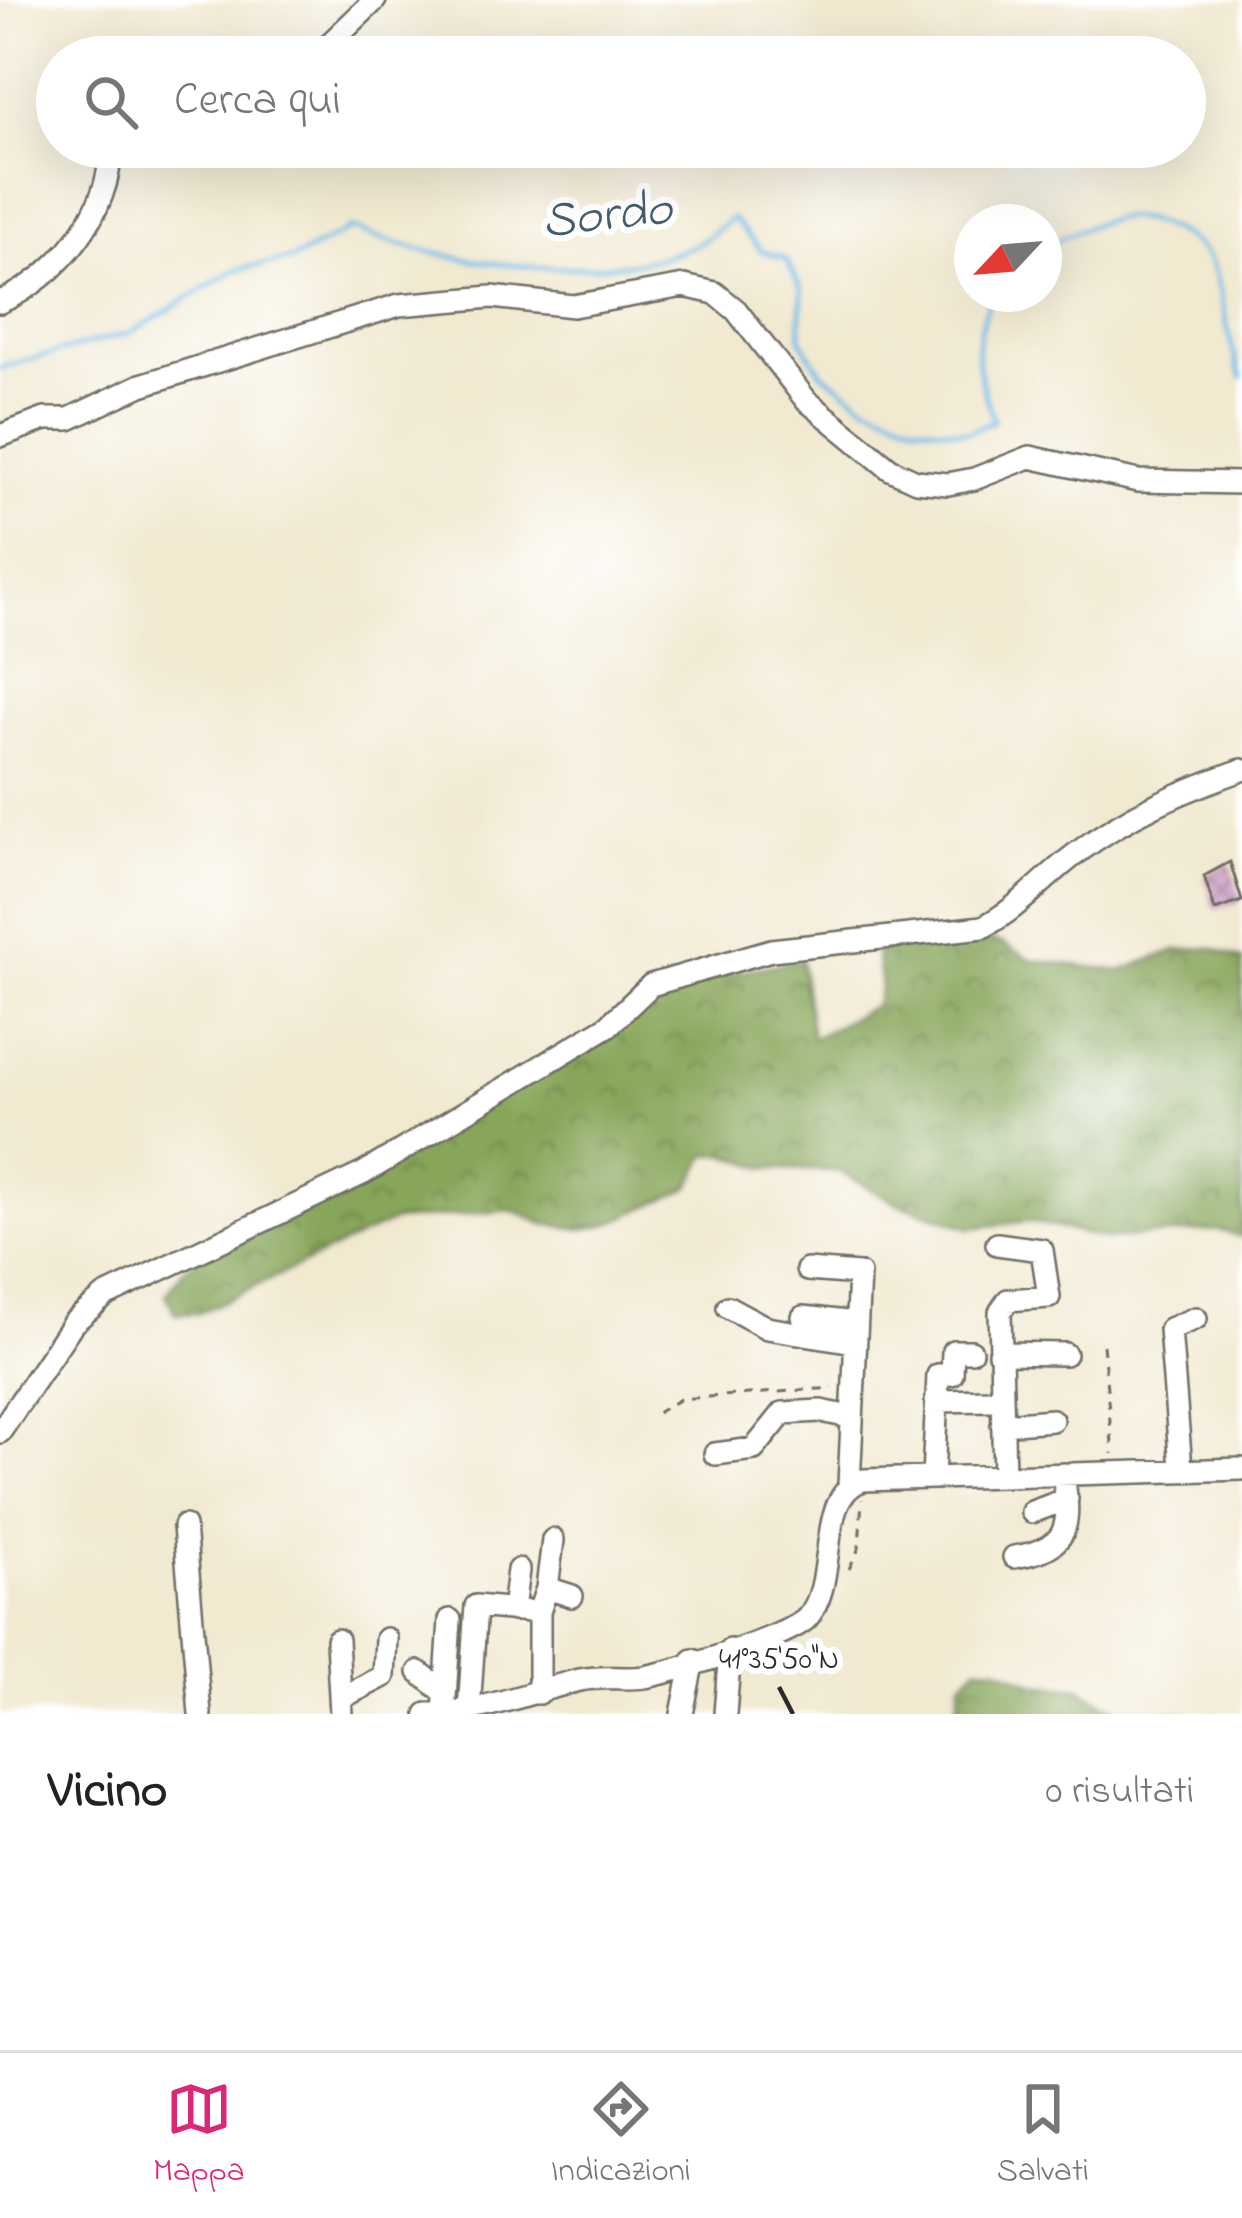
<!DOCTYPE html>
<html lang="it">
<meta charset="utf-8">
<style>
body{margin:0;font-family:"Indie Flower",sans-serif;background:#f2f2f2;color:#222}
.compass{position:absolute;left:954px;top:204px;width:108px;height:108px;border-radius:50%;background:#fff;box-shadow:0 12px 48px #0002;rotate:244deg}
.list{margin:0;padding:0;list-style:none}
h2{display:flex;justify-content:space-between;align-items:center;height:156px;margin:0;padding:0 48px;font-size:51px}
h2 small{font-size:39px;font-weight:400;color:#767676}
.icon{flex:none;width:66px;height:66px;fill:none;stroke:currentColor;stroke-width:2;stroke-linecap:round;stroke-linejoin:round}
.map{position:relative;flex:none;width:1242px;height:1714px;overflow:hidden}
.search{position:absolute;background:#fff;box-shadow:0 12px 48px #0002;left:36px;right:36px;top:36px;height:132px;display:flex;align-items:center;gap:30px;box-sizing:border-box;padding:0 42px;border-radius:66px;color:#767676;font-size:45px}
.sheet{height:336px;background:#fff}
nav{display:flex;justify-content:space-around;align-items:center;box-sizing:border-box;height:168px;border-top:3px solid #e0e0e0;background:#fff;font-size:33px;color:#767676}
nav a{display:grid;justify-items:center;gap:6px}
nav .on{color:#db2777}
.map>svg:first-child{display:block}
</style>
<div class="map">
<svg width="1242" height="1714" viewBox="0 0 1242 1714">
<defs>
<pattern id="forest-crowns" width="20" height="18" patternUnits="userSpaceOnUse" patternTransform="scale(3)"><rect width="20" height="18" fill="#87a65a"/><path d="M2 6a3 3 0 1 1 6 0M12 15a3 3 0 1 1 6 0" fill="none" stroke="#6f874b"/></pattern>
<pattern id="building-cross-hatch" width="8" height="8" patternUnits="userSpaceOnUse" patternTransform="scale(3)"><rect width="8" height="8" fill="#d5accc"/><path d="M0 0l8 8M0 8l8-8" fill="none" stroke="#ad8ca6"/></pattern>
</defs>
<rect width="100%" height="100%" fill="#fff"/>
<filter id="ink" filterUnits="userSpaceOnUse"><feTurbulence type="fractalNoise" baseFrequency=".00833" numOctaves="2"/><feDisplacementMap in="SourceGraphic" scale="24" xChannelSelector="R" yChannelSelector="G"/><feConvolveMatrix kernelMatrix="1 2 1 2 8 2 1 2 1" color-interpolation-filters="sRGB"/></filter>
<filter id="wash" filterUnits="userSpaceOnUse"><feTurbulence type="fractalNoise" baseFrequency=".004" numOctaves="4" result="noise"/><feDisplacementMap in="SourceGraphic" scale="48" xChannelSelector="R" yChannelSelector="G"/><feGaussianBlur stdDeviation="2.7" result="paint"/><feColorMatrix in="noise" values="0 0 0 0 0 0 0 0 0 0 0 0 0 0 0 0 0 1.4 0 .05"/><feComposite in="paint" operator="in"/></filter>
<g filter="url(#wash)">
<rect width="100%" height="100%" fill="#f1e9d0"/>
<path fill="url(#forest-crowns)" stroke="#596842" stroke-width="3" d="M 967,935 L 1001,943 L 1032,960 L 1121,971 L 1176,950 L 1212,948 L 1242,960 L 1242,1237 L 1218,1230 L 1107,1239 L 1028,1221 L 970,1228 L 897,1203 L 839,1171 L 765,1168 L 725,1154 L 707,1155 L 689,1188 L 608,1224 L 583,1229 L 545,1224 L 511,1210 L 393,1221 L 199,1313 L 176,1314 L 166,1295 L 185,1268 L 667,993 L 698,979 L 801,960 L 812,1039 L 876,1005 L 881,986 L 875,944 Z
M 977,1666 L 998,1667 L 1037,1684 L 1079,1688 L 1118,1710 L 1186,1714 L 957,1714 L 961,1683 Z"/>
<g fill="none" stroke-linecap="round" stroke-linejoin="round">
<path stroke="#71bcea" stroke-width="4.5" d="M 1044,247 C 1070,235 1102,216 1131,218 C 1160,221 1205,241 1214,270 C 1226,305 1227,342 1242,377
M 0,368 L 132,332 L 235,270 L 293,259 L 352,228 C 442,265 604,287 695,245 C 708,239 720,227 732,218 L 762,251 L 786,259 L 802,291 L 800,338 L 821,372 L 865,404 L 916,424 L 967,432 L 994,421 C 975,368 970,347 992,294"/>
</g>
<g id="blocks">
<path fill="url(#building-cross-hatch)" d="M 1230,862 L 1242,901 L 1215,910 L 1204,876 Z"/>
</g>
</g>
<g filter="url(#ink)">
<use href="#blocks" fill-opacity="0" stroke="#706e65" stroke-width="3"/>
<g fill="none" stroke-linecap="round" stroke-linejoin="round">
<g stroke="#706e65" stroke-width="26">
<path id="minor" d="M 316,57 L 375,0
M 0,302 C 57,278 112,211 110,147
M 0,436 L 45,419 L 69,419 L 141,385 L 399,305 L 492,297 L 573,306 L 684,286 L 715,293 L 736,310 L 806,400 L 890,469 L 916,481 L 948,484 L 974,479 L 1030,457 L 1138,481 L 1242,483
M 997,1244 L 1042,1250 L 1049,1297 L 1008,1300 L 1000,1312 L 1004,1475
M 807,1270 L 859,1274 L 849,1485
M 728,1307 L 767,1328 L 854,1342
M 803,1317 L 855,1323
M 999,1353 L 1065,1354
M 936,1401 L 991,1400
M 1002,1424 L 1052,1420
M 0,1432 L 73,1323 L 105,1296 L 364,1173 L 608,1026 L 651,985 L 771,950 L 983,927 C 1020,908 1044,877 1077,853 C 1128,814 1182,791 1242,770
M 715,1454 L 754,1449 L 783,1413 L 821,1411 L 850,1417
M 1181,1468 L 1170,1329 L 1196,1318
M 933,1477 L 938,1375 L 952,1374 L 953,1351 L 971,1351
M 1032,1512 L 1067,1499
M 184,1526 L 200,1714
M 1014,1557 C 1071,1549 1071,1525 1063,1474
M 547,1588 L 553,1540
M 513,1610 L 518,1570
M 337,1640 L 341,1714
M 419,1672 L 444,1692
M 539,1693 L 539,1612 L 547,1588 L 572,1596
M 341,1698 L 384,1676 L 386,1639
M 469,1711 L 476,1606 L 539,1612
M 444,1713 L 450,1620
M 427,1714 C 481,1713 528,1692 580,1680 C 601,1675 623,1680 644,1677 C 671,1673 791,1636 807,1618 C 840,1582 814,1496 863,1480 L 1242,1469
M 682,1714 L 693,1660
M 725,1714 L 730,1650"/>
</g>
<path stroke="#706e65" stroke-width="3" stroke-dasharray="9 9" stroke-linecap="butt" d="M 1103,1345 L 1113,1454
M 657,1413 L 680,1399 L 833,1388
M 849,1569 L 859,1548 L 862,1499"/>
<use href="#minor" stroke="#fff" stroke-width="21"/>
</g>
</g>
<path fill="none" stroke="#2b2b2b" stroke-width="4.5" d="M 779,1687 L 793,1714"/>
<g text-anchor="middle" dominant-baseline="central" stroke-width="12" stroke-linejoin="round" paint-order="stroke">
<g font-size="51" font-style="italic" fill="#445e6e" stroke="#fff">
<text transform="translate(607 217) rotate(-6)">Sordo</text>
</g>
</g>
<g font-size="30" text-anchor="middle" fill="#2b2b2b" stroke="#fff" stroke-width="12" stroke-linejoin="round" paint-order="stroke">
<text x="779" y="1668">41°35'50"N</text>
</g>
</svg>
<svg class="compass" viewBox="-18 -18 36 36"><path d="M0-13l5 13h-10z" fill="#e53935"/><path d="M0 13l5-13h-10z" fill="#767676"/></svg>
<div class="search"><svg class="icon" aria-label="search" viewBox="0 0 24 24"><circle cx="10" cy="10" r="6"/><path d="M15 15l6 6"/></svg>Cerca qui</div>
</div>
<section class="sheet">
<h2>Vicino<small>0 risultati</small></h2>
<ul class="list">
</ul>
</section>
<nav>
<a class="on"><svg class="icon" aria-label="map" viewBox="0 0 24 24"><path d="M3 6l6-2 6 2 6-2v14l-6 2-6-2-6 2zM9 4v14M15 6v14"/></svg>Mappa</a>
<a><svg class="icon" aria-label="directions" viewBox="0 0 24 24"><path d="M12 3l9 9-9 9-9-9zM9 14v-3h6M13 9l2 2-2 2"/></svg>Indicazioni</a>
<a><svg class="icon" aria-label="saved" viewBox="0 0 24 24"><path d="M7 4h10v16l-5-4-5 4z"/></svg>Salvati</a>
</nav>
